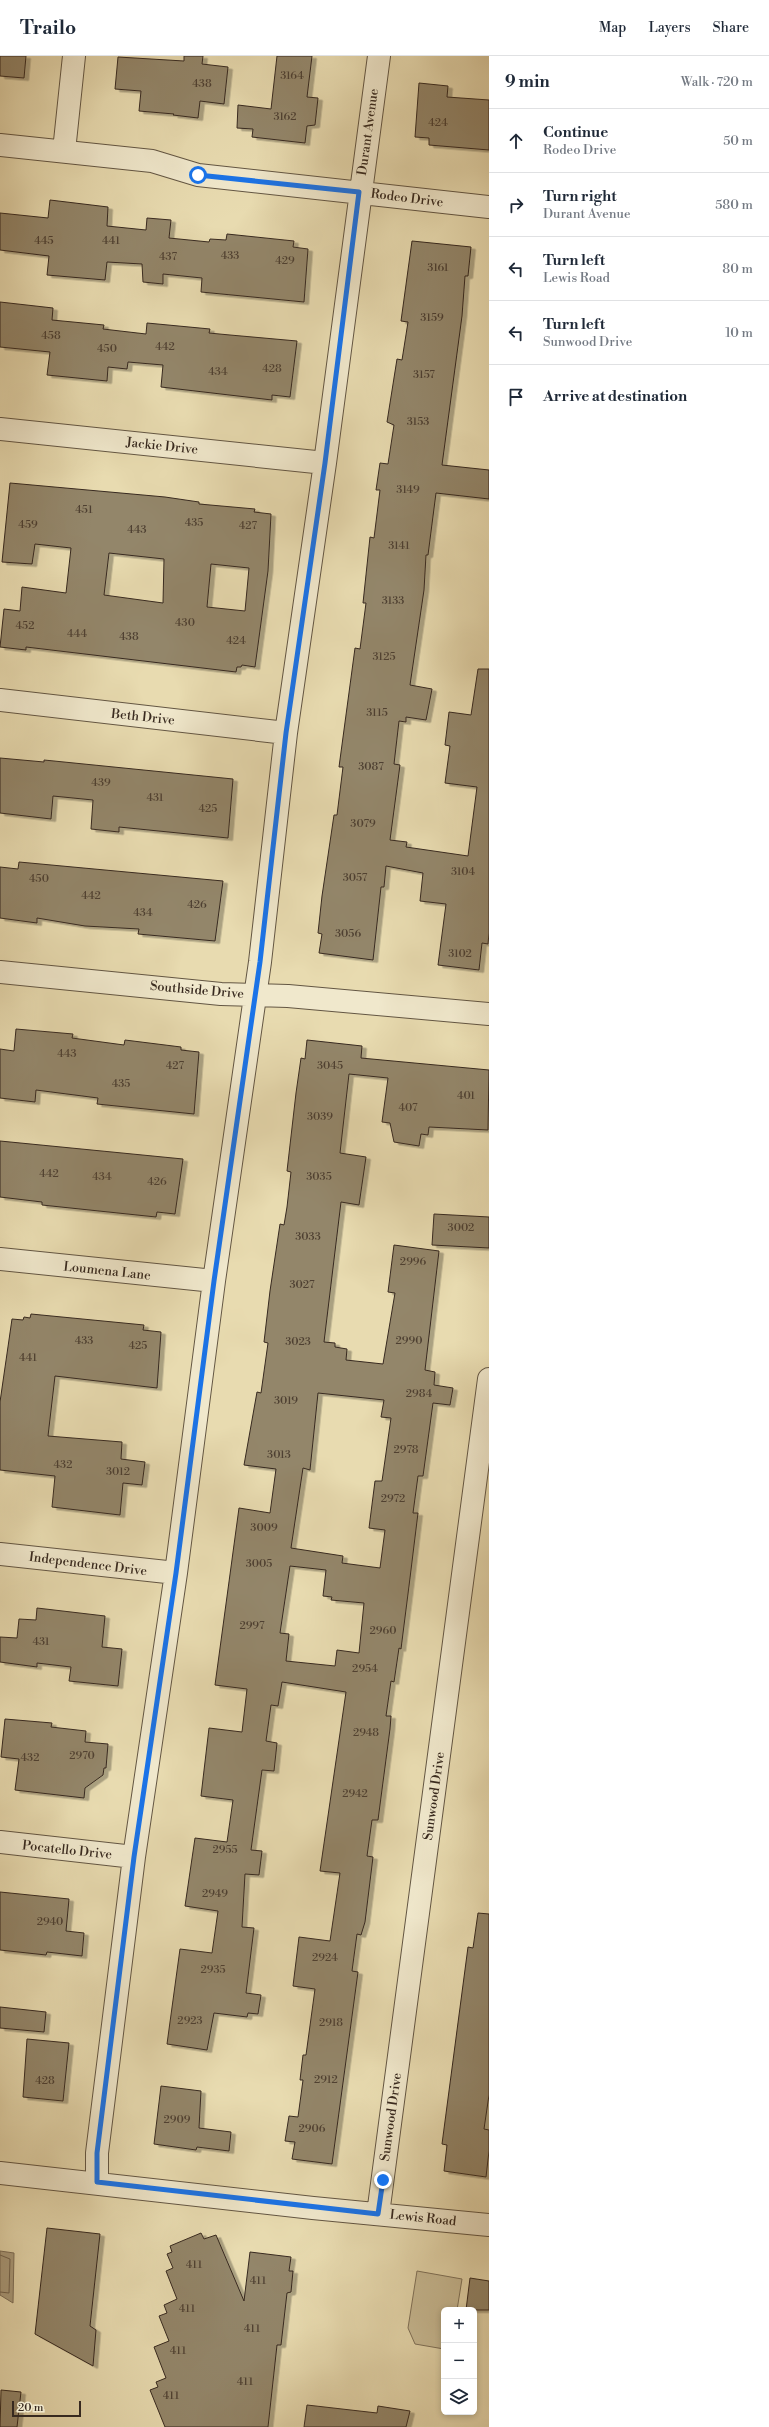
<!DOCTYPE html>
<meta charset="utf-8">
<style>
body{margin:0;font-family:"Libre Bodoni",serif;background:#f6f6f7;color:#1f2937}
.controls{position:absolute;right:12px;bottom:12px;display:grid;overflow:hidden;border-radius:6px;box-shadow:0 2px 6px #0003}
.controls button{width:36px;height:36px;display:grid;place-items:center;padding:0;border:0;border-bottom:1px solid #e0e1e3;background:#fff;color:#1f2937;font:20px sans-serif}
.scale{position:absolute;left:12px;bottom:10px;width:69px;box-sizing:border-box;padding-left:4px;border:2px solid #37291f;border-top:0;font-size:11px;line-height:14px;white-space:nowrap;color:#37291f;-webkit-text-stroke:3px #f0e8cc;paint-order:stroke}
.stop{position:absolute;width:12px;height:12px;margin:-9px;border:3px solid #1a73e8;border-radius:50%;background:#fff}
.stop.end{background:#1a73e8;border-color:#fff;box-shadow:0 1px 4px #0008}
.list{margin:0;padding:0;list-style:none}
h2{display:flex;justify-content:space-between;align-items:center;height:52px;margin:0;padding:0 16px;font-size:17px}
h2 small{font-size:13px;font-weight:400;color:#747a83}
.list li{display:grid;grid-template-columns:26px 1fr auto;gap:12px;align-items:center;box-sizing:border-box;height:64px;padding:0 16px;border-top:1px solid #e0e1e3}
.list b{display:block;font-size:15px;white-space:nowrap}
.list p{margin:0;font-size:13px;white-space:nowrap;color:#747a83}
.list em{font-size:13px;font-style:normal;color:#747a83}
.icon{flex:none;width:22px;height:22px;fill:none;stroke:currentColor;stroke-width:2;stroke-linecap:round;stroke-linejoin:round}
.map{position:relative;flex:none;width:489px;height:2371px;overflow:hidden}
header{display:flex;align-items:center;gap:24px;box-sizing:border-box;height:56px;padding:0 20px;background:#fff;border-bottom:1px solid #e0e1e3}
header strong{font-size:19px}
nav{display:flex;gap:22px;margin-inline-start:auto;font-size:14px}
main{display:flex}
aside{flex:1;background:#fff}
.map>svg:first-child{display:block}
</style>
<header>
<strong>Trailo</strong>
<nav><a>Map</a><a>Layers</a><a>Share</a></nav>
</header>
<main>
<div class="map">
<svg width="489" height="2371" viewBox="0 0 489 2371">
<defs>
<filter id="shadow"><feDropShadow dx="4.5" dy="2.5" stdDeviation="0" flood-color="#0004"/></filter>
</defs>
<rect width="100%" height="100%" fill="#e8dbb0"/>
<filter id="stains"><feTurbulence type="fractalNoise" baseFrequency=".005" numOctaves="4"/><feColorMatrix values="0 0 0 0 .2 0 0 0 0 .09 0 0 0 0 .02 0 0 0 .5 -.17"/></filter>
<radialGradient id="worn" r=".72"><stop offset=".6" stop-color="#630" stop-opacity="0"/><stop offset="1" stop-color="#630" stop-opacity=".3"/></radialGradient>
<path fill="#cabd97" stroke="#80735b" d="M 417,2215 L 462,2223 L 457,2254 L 444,2254 L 444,2293 L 415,2288 L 408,2272 Z"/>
<path fill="#ac9e7f" stroke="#7d6f59" d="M 0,2195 L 14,2197 L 13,2247 L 0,2239 Z"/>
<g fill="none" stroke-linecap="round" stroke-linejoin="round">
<path stroke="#72644f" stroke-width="1" d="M 0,2199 L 10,2203 L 9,2237 L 0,2236"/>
</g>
<path fill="#93866a" stroke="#37291f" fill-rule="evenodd" filter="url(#shadow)" d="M 0,0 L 26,0 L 24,22 L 0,20 Z
M 184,0 L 203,0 L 202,8 L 228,11 L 224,48 L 200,45 L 198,62 L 173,59 L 174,58 L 139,55 L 141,35 L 115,33 L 118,1 L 184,5 Z
M 277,0 L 312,0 L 307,41 L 318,42 L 315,69 L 307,70 L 305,87 L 252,81 L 253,73 L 237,72 L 238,49 L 271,53 Z
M 419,27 L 448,30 L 447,41 L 489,44 L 489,94 L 429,89 L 429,82 L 415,81 Z
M 50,144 L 108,151 L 107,170 L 146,174 L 147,162 L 171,164 L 169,182 L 209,186 L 210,183 L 226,184 L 227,178 L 294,185 L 293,191 L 308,193 L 304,246 L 201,236 L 202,222 L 163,218 L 163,228 L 143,226 L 142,208 L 107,206 L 105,224 L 47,219 L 49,200 L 0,194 L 0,157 L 48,162 Z
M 412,185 L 471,191 L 468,220 L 465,220 L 462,260 L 442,409 L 489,414 L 489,443 L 436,437 L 428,499 L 426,499 L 424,534 L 410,629 L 432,633 L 426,664 L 406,661 L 406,666 L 399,665 L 394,708 L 400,709 L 390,784 L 407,786 L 406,791 L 468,800 L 477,731 L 445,727 L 450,690 L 445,689 L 449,656 L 471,659 L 478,613 L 489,613 L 489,877 L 488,888 L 482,887 L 479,914 L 438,909 L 446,848 L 420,845 L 423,817 L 386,810 L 384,831 L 381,831 L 373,904 L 319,897 L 322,878 L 318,877 L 322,840 L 334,759 L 337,759 L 343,711 L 339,711 L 355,592 L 360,593 L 366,547 L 363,547 L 370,481 L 374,482 L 380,434 L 376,434 L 380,407 L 388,408 L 394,369 L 387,366 L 397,303 L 402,304 L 408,266 L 401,265 Z
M 0,246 L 53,252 L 52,264 L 104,269 L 103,273 L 146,278 L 147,267 L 210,273 L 209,277 L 230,279 L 297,285 L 290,341 L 272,339 L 272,344 L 161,331 L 163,309 L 128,306 L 127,313 L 108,311 L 107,325 L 47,319 L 50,296 L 0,291 Z
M 10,427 L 165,441 L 199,446 L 199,448 L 255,453 L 254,456 L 271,458 L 268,515 L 255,611 L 242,609 L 241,611 L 237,611 L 236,616 L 26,591 L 26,594 L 0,591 L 4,553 L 20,555 L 22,531 L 66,537 L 71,492 L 35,488 L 32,508 L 2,506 ZM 109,497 L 164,503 L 163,547 L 104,539 ZM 211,508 L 249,512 L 245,555 L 207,551 Z
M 0,702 L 44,706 L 44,704 L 233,723 L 228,782 L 119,771 L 119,776 L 91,773 L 93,744 L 53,740 L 51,763 L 0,757 Z
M 19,806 L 223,825 L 215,885 L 138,878 L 139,873 L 85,870 L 37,862 L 37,867 L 0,862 L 0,811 L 18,813 Z
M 16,973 L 73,978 L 72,982 L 124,989 L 125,984 L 181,991 L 181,994 L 199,996 L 194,1058 L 97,1048 L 98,1042 L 36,1034 L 35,1046 L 0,1042 L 0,993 L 14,995 Z
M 307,984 L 362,990 L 361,1002 L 489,1014 L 488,1074 L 429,1071 L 428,1079 L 421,1078 L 419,1090 L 394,1086 L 390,1067 L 382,1066 L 388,1022 L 349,1018 L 340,1097 L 366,1101 L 359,1149 L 341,1146 L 324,1286 L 335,1287 L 335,1291 L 347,1293 L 346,1304 L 383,1308 L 395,1237 L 388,1236 L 394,1189 L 439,1195 L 425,1314 L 435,1316 L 434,1329 L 453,1332 L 450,1349 L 433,1347 L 423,1420 L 418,1420 L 413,1457 L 418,1457 L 410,1522 L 401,1593 L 399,1592 L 394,1626 L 391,1625 L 386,1660 L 391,1660 L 390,1673 L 378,1764 L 372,1764 L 367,1800 L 373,1801 L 365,1866 L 361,1879 L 357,1878 L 352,1915 L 358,1916 L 332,2108 L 292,2103 L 295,2086 L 285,2085 L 289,2060 L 298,2061 L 303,2024 L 300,2024 L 303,1999 L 306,1999 L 315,1933 L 293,1930 L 299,1881 L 330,1885 L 340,1817 L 320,1815 L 346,1636 L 282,1626 L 278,1650 L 271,1649 L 266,1685 L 277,1687 L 274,1715 L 262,1714 L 251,1794 L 262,1795 L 259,1819 L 245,1818 L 242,1871 L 254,1872 L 246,1937 L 261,1939 L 258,1958 L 248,1957 L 247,1961 L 214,1957 L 207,1994 L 167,1988 L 180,1893 L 212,1897 L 218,1855 L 185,1850 L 195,1782 L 227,1786 L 233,1744 L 201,1740 L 209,1672 L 242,1676 L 247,1633 L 215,1629 L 239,1452 L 270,1457 L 276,1413 L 244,1409 L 257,1336 L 261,1337 L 268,1287 L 264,1286 L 270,1235 L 280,1168 L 284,1169 L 287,1151 L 291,1116 L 287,1115 L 296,1037 L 301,1002 L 305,1003 ZM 318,1337 L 384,1344 L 381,1361 L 391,1362 L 382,1425 L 375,1425 L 369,1472 L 385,1474 L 380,1512 L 342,1507 L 343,1500 L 291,1492 L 303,1412 L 310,1414 ZM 290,1510 L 326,1514 L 323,1540 L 332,1541 L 331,1544 L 364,1547 L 359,1597 L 337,1594 L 335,1610 L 286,1605 L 289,1578 L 280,1577 Z
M 0,1085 L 183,1103 L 175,1158 L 157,1156 L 156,1161 L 42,1149 L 42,1146 L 0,1141 Z
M 434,1158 L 489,1161 L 489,1192 L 432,1189 Z
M 31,1258 L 144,1269 L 143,1274 L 161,1276 L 157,1332 L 55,1320 L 48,1380 L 122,1386 L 121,1403 L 145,1406 L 142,1429 L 123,1427 L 120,1459 L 52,1451 L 55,1420 L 0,1414 L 0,1346 L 12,1263 L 23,1264 L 24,1261 L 30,1262 Z
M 37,1552 L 105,1560 L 102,1591 L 122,1593 L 118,1630 L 69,1625 L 71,1611 L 37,1607 L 37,1611 L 0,1606 L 0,1581 L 17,1582 L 19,1563 L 36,1564 Z
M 5,1663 L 52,1667 L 51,1671 L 86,1675 L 85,1686 L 108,1688 L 106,1712 L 104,1712 L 103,1719 L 85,1732 L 84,1742 L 15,1734 L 19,1703 L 1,1701 Z
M 0,1836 L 69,1843 L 66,1875 L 84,1877 L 82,1900 L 47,1896 L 46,1899 L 0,1894 Z
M 478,1857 L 489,1858 L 489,2039 L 484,2073 L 489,2074 L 489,2095 L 486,2121 L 444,2115 L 447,2089 L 442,2088 L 468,1891 L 473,1892 Z
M 0,1951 L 46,1956 L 44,1976 L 0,1972 Z
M 27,1983 L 69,1987 L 63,2045 L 23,2041 Z
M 161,2030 L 201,2035 L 199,2072 L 231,2076 L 229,2095 L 197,2091 L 196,2094 L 154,2088 Z
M 47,2172 L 100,2178 L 90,2270 L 96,2274 L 93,2310 L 35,2278 Z
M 201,2177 L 204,2183 L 216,2179 L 244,2245 L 250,2196 L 291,2201 L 289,2215 L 293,2215 L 291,2236 L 287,2237 L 281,2289 L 277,2289 L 268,2371 L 165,2371 L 150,2334 L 158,2331 L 156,2326 L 166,2322 L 154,2291 L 169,2285 L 159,2260 L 167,2257 L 164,2249 L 177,2243 L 166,2215 L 173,2212 L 167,2198 L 172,2196 L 170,2190 Z
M 470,2222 L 489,2225 L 489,2254 L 466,2254 Z
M 1,2334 L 21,2336 L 17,2371 L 0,2371 Z
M 307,2349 L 377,2357 L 378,2350 L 410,2355 L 406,2371 L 304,2371 Z"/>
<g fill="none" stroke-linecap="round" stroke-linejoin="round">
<g stroke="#635643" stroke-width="24">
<path id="minor" d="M 0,89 L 152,105 L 198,119 L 489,151
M 64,95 L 74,0
M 0,373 L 325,407
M 0,644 L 286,677
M 0,916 L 221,938 L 288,940 L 489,958
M 0,1203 L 214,1225
M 0,1498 L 176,1517
M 0,1786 L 134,1801
M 0,2117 L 313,2152 L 489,2169
M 97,2126 L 97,2097 L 134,1801 L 176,1517 L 214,1225 L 260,906 L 286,677 L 325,407 L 379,0
M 378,2158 L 489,1323"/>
</g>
<use href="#minor" stroke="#f0e8cc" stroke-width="22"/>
</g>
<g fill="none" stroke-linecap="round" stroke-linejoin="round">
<path stroke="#1a73e8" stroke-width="5" d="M 198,119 L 359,136 L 325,407 L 286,677 L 260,906 L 214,1225 L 176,1517 L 134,1801 L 97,2097 L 97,2126 L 378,2158 L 383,2124"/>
</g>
<g text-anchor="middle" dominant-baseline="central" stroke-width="3.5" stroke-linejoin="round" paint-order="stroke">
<g font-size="11" fill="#4e4032">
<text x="292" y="20">3164</text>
<text x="202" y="28">438</text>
<text x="285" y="61">3162</text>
<text x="438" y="67">424</text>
<text x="44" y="185">445</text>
<text x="111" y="185">441</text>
<text x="230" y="200">433</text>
<text x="168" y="201">437</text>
<text x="285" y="205">429</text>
<text x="438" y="212">3161</text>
<text x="432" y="262">3159</text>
<text x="51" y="280">458</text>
<text x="165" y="291">442</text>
<text x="107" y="293">450</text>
<text x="272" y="313">428</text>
<text x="218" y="316">434</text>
<text x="424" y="319">3157</text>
<text x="418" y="366">3153</text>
<text x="408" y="434">3149</text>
<text x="84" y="454">451</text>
<text x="194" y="467">435</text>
<text x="28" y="469">459</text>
<text x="248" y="470">427</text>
<text x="137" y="474">443</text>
<text x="399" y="490">3141</text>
<text x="393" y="545">3133</text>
<text x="185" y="567">430</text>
<text x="25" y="570">452</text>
<text x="77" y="578">444</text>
<text x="129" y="581">438</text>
<text x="236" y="585">424</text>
<text x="384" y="601">3125</text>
<text x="377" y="657">3115</text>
<text x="371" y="711">3087</text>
<text x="101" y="727">439</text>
<text x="155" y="742">431</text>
<text x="208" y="753">425</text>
<text x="363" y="768">3079</text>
<text x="463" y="816">3104</text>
<text x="355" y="822">3057</text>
<text x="39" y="823">450</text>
<text x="91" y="840">442</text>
<text x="197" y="849">426</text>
<text x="143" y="857">434</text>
<text x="348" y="878">3056</text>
<text x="460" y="898">3102</text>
<text x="67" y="998">443</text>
<text x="175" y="1010">427</text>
<text x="330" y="1010">3045</text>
<text x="121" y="1028">435</text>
<text x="466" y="1040">401</text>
<text x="408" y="1052">407</text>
<text x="320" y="1061">3039</text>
<text x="49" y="1118">442</text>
<text x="102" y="1121">434</text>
<text x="319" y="1121">3035</text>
<text x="157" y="1126">426</text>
<text x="461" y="1172">3002</text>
<text x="308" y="1181">3033</text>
<text x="413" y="1206">2996</text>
<text x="302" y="1229">3027</text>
<text x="84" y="1285">433</text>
<text x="409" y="1285">2990</text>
<text x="298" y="1286">3023</text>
<text x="138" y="1290">425</text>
<text x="28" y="1302">441</text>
<text x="419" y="1338">2984</text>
<text x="286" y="1345">3019</text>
<text x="406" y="1394">2978</text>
<text x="279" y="1399">3013</text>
<text x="63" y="1409">432</text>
<text x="118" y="1416">3012</text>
<text x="393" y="1443">2972</text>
<text x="264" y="1472">3009</text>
<text x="259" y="1508">3005</text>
<text x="252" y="1570">2997</text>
<text x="383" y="1575">2960</text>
<text x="41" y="1586">431</text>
<text x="365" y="1613">2954</text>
<text x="366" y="1677">2948</text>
<text x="82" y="1700">2970</text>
<text x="30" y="1702">432</text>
<text x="355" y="1738">2942</text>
<text x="225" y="1794">2955</text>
<text x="215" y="1838">2949</text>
<text x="50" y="1866">2940</text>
<text x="325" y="1902">2924</text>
<text x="213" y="1914">2935</text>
<text x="190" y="1965">2923</text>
<text x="331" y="1967">2918</text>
<text x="326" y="2024">2912</text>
<text x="45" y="2025">428</text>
<text x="177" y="2064">2909</text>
<text x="312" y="2073">2906</text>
<text x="194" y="2209">411</text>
<text x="258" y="2225">411</text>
<text x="187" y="2253">411</text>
<text x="252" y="2273">411</text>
<text x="178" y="2295">411</text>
<text x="245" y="2326">411</text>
<text x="171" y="2340">411</text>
</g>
<g font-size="13" fill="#37291f" stroke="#f0e8cc">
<text transform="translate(368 76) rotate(-82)">Durant Avenue</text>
<text transform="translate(407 142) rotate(7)">Rodeo Drive</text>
<text transform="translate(162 390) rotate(6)">Jackie Drive</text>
<text transform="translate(143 661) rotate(6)">Beth Drive</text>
<text transform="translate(197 934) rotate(5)">Southside Drive</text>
<text transform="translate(107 1215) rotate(6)">Loumena Lane</text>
<text transform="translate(88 1508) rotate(7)">Independence Drive</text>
<text transform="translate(434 1740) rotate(-82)">Sunwood Drive</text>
<text transform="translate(67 1794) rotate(6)">Pocatello Drive</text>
<text transform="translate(391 2061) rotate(-82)">Sunwood Drive</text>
<text transform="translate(423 2162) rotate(6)">Lewis Road</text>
</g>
</g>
<rect width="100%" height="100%" filter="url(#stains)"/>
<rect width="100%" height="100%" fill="url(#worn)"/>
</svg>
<div class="controls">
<button>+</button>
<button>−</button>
<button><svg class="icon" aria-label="layers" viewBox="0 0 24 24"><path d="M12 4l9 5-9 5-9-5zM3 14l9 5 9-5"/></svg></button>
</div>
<div class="scale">20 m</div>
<div class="stop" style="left:198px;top:119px"></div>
<div class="stop end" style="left:383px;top:2124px"></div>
</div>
<aside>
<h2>9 min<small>Walk · 720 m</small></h2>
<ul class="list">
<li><svg class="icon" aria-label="ahead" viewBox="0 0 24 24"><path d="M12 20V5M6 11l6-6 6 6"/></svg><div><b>Continue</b><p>Rodeo Drive</p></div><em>50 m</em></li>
<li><svg class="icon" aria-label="right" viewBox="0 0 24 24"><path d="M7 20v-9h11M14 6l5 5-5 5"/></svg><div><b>Turn right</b><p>Durant Avenue</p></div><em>580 m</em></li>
<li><svg class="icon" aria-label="left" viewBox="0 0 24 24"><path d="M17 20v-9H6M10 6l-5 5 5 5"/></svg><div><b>Turn left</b><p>Lewis Road</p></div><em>80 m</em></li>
<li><svg class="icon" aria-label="left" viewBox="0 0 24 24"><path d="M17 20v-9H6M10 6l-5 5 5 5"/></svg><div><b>Turn left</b><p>Sunwood Drive</p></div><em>10 m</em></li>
<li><svg class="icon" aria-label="arrive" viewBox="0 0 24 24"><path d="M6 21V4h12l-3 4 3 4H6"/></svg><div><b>Arrive at destination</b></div></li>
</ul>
</aside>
</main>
